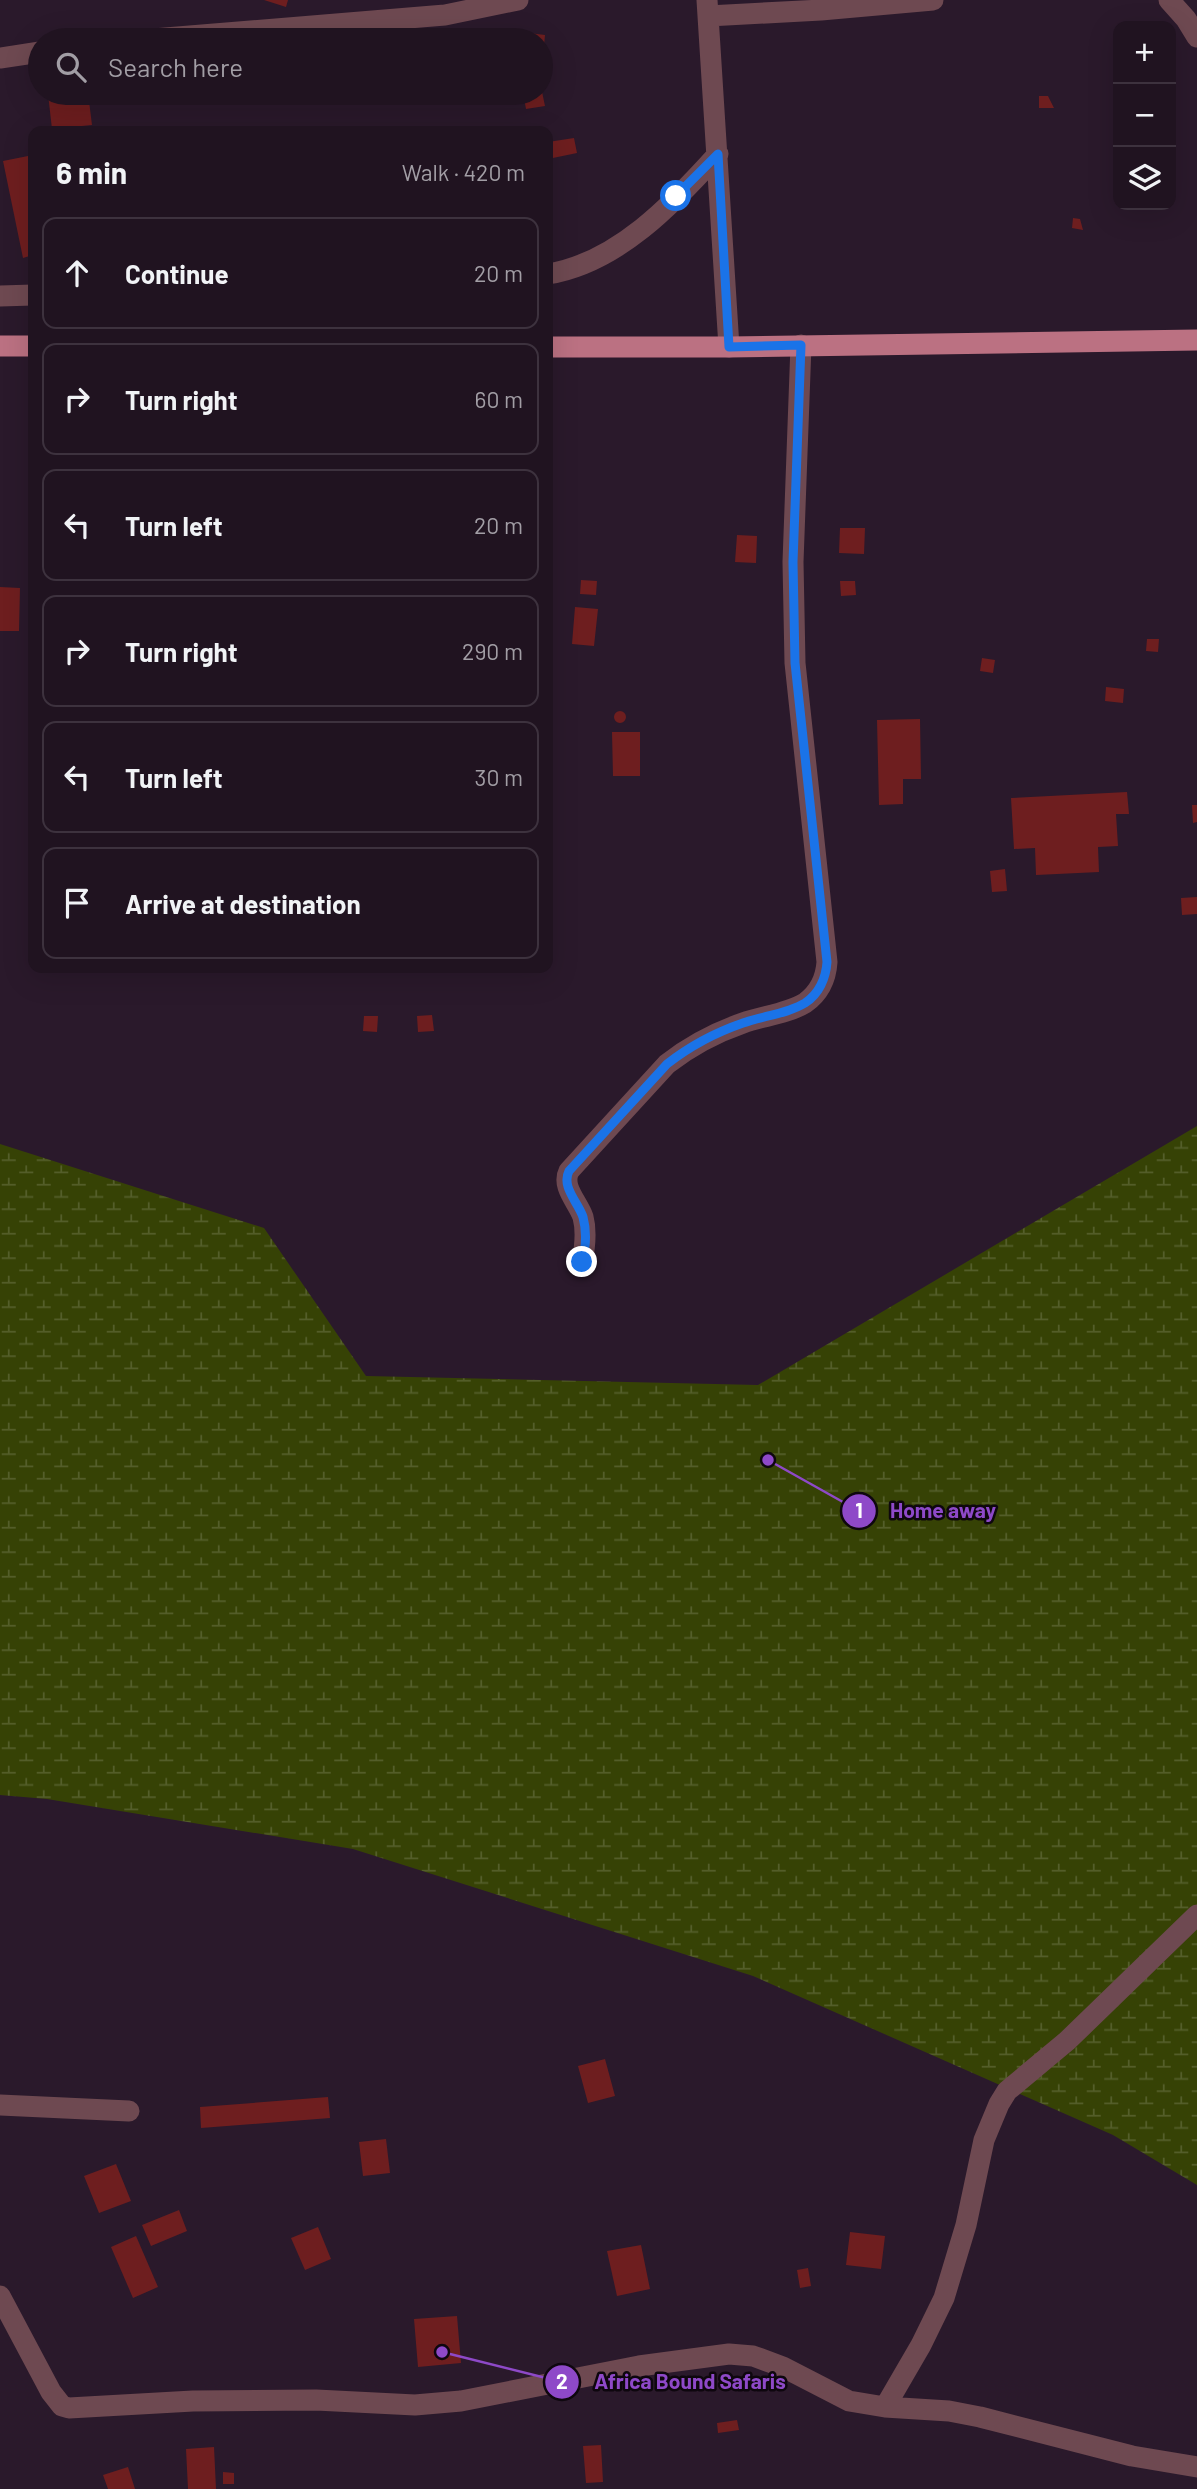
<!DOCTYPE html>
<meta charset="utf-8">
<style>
body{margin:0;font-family:Barlow,sans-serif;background:#281c29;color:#f1f3f6}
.controls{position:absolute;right:21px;top:21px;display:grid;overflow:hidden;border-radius:14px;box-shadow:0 7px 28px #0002}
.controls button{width:63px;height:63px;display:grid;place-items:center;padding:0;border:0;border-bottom:2px solid #3d323e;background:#201320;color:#f1f3f6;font:35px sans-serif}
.stop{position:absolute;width:21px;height:21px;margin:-16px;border:5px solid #1a73e8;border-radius:50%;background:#fff}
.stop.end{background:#1a73e8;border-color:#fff;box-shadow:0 2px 7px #0008}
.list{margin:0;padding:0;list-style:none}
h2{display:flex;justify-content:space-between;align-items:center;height:91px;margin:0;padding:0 28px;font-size:30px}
h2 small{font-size:23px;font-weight:400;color:#a29ea5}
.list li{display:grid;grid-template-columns:46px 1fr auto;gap:21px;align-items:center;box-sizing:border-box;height:112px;margin:0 14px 14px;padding:0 14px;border:2px solid #3d323e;border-radius:14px}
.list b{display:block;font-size:26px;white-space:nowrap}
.list em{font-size:23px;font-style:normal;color:#a29ea5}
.icon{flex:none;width:38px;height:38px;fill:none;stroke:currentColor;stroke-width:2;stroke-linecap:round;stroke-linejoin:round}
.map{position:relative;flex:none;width:1197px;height:2489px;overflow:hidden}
.search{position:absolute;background:#201320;box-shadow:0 7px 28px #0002;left:28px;top:28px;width:525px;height:77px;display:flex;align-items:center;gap:18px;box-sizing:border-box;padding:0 24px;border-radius:38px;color:#a29ea5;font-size:26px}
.panel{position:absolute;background:#201320;box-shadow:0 7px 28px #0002;left:28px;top:126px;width:525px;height:847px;border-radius:14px}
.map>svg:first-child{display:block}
</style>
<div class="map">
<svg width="1197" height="2489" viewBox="0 0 1197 2489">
<defs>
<pattern id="wetland-marsh" width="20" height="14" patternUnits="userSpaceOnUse" patternTransform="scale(1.75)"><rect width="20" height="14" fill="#364205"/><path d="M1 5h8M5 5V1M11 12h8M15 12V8" fill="none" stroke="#545e2a"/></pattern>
</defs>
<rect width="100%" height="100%" fill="#2a192b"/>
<path fill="url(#wetland-marsh)" d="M 1197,1126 L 1197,2185 L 1113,2135 L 753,1976 L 353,1849 L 47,1799 L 0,1795 L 0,1144 L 264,1228 L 366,1376 L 758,1385 Z"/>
<path fill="#6e1e1f" d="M 264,0 L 288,0 L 286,7 Z
M 521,32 L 545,35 L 543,56 L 541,56 L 541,40 L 521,40 Z
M 541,87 L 545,106 L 526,109 L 523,93 L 541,93 Z
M 88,93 L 92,125 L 52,129 L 48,94 Z
M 1039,96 L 1048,96 L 1054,108 L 1039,108 Z
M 574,138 L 577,153 L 548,159 L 548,142 Z
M 33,155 L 33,255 L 23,258 L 3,161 Z
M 1073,218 L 1080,219 L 1083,230 L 1072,228 Z
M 840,528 L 865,528 L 864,554 L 839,553 Z
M 737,535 L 757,536 L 756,563 L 735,562 Z
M 581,580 L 597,581 L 596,595 L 580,594 Z
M 840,581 L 855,581 L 856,595 L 841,596 Z
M 0,587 L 20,588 L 19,631 L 0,631 Z
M 575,607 L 598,609 L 594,646 L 572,644 Z
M 1147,639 L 1159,639 L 1158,652 L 1146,651 Z
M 982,658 L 995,660 L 993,673 L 980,671 Z
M 1106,687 L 1124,689 L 1123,703 L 1105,701 Z
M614 717a6 6 0 1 1 12 0a6 6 0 1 1-12 0Z
M 920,719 L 921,779 L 903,779 L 903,804 L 879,805 L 877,720 Z
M 612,732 L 640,732 L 640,776 L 613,776 Z
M 1127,792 L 1129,814 L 1116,814 L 1118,846 L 1098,847 L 1099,872 L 1036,875 L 1035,848 L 1014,849 L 1011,798 Z
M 1192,805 L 1197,805 L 1197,822 L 1193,823 Z
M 1005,869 L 1007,891 L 992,892 L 990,871 Z
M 1197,897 L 1197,914 L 1182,915 L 1181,898 Z
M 432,1015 L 434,1031 L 418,1032 L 417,1016 Z
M 364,1016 L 378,1016 L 377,1032 L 363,1031 Z
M 605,2059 L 615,2096 L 588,2103 L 578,2066 Z
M 328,2097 L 330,2118 L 201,2128 L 200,2107 Z
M 386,2139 L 390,2173 L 363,2176 L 359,2142 Z
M 116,2164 L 131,2201 L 99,2213 L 84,2176 Z
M 179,2210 L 187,2231 L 151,2246 L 142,2225 Z
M 318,2227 L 331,2259 L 305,2270 L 291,2238 Z
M 850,2232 L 885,2236 L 881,2269 L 846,2265 Z
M 136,2236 L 158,2287 L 133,2298 L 111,2247 Z
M 641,2245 L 650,2289 L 617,2296 L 607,2251 Z
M 808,2268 L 811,2286 L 800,2288 L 797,2270 Z
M 457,2316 L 461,2363 L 418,2367 L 414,2319 Z
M 737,2420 L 739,2430 L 718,2433 L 717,2423 Z
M 601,2445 L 603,2482 L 586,2483 L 583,2446 Z
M 214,2447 L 216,2489 L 188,2489 L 186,2449 Z
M 128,2467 L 135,2489 L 108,2489 L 103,2475 Z
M 223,2472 L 234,2473 L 234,2484 L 223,2484 Z"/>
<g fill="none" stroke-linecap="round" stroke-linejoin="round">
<path stroke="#6e4951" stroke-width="21" d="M 707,0 L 729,347
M 1169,0 L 1186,19 L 1197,37
M 708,16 L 821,10 L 933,0
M 141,40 L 445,15 L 518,0
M 0,58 L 40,52
M 548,274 C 617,263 673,204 718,154
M 0,296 L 33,295
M 582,1262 C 585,1247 587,1232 583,1217 C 578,1202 561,1187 569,1171 L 667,1064 C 690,1046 714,1033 743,1023 C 762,1016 787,1014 805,1003 C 819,993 826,978 827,962 L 795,663 L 793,562 L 801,345
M 0,2105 L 129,2111
M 0,2296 L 51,2392 L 62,2406 L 69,2408 L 193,2401 L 316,2400 L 415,2405 L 461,2401 L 639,2366 L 729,2354 L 753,2356 L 783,2367 L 849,2401 L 885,2407 L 949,2411 L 980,2417 L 1132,2456 L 1197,2467
M 885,2407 L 921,2345 L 944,2298 L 966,2225 L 984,2140 L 999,2104 L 1007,2091 L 1067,2041 L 1197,1915"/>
<path stroke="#bb7182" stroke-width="21" d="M 0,346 L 33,346
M 548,347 L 729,347 L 1197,340"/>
</g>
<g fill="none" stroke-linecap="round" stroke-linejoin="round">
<path stroke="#1a73e8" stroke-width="9" d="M 582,1262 C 586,1247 587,1232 583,1217 C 578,1202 561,1187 569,1171 L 667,1064 C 690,1046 714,1033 743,1023 C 762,1016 787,1014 805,1003 C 819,994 826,978 827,962 L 795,663 L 793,562 L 801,345 L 729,347 L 718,154 L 676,196"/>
</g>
<path fill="none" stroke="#8e49c8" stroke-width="2.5" d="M768 1460L859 1511M442 2352L562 2382"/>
<g fill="#8e49c8" stroke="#0e070e" stroke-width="2.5">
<circle cx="768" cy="1460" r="7"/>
<circle cx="442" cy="2352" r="7"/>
<circle cx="859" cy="1511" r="18"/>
<circle cx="562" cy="2382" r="18"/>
</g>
<g font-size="21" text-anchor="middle" font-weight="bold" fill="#fff">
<text x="859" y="1518">1</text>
<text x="562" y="2389">2</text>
</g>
<g font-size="21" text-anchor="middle" font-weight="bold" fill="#8e49c8" stroke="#0e070e" stroke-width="5" stroke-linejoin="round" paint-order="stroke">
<text x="943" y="1518">Home away</text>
<text x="690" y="2389">Africa Bound Safaris</text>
</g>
</svg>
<div class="controls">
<button>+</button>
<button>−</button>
<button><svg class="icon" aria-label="layers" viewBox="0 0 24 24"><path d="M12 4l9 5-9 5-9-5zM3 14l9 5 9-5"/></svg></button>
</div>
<div class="stop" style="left:676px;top:196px"></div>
<div class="stop end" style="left:582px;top:1262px"></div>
<div class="search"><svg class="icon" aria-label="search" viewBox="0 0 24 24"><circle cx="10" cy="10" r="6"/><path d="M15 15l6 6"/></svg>Search here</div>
<section class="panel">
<h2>6 min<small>Walk · 420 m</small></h2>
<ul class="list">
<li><svg class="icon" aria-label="ahead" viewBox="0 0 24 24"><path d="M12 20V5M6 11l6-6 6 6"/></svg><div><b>Continue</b></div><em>20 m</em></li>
<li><svg class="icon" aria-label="right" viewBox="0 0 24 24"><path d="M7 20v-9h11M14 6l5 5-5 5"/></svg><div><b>Turn right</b></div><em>60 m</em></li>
<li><svg class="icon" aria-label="left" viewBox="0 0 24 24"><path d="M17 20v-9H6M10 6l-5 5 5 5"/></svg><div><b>Turn left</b></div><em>20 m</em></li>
<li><svg class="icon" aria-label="right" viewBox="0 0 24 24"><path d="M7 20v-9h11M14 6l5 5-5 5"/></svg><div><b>Turn right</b></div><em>290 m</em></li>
<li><svg class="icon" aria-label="left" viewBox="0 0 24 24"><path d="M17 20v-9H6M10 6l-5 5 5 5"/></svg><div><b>Turn left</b></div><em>30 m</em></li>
<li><svg class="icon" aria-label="arrive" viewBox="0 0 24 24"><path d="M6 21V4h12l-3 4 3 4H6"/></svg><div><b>Arrive at destination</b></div></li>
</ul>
</section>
</div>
